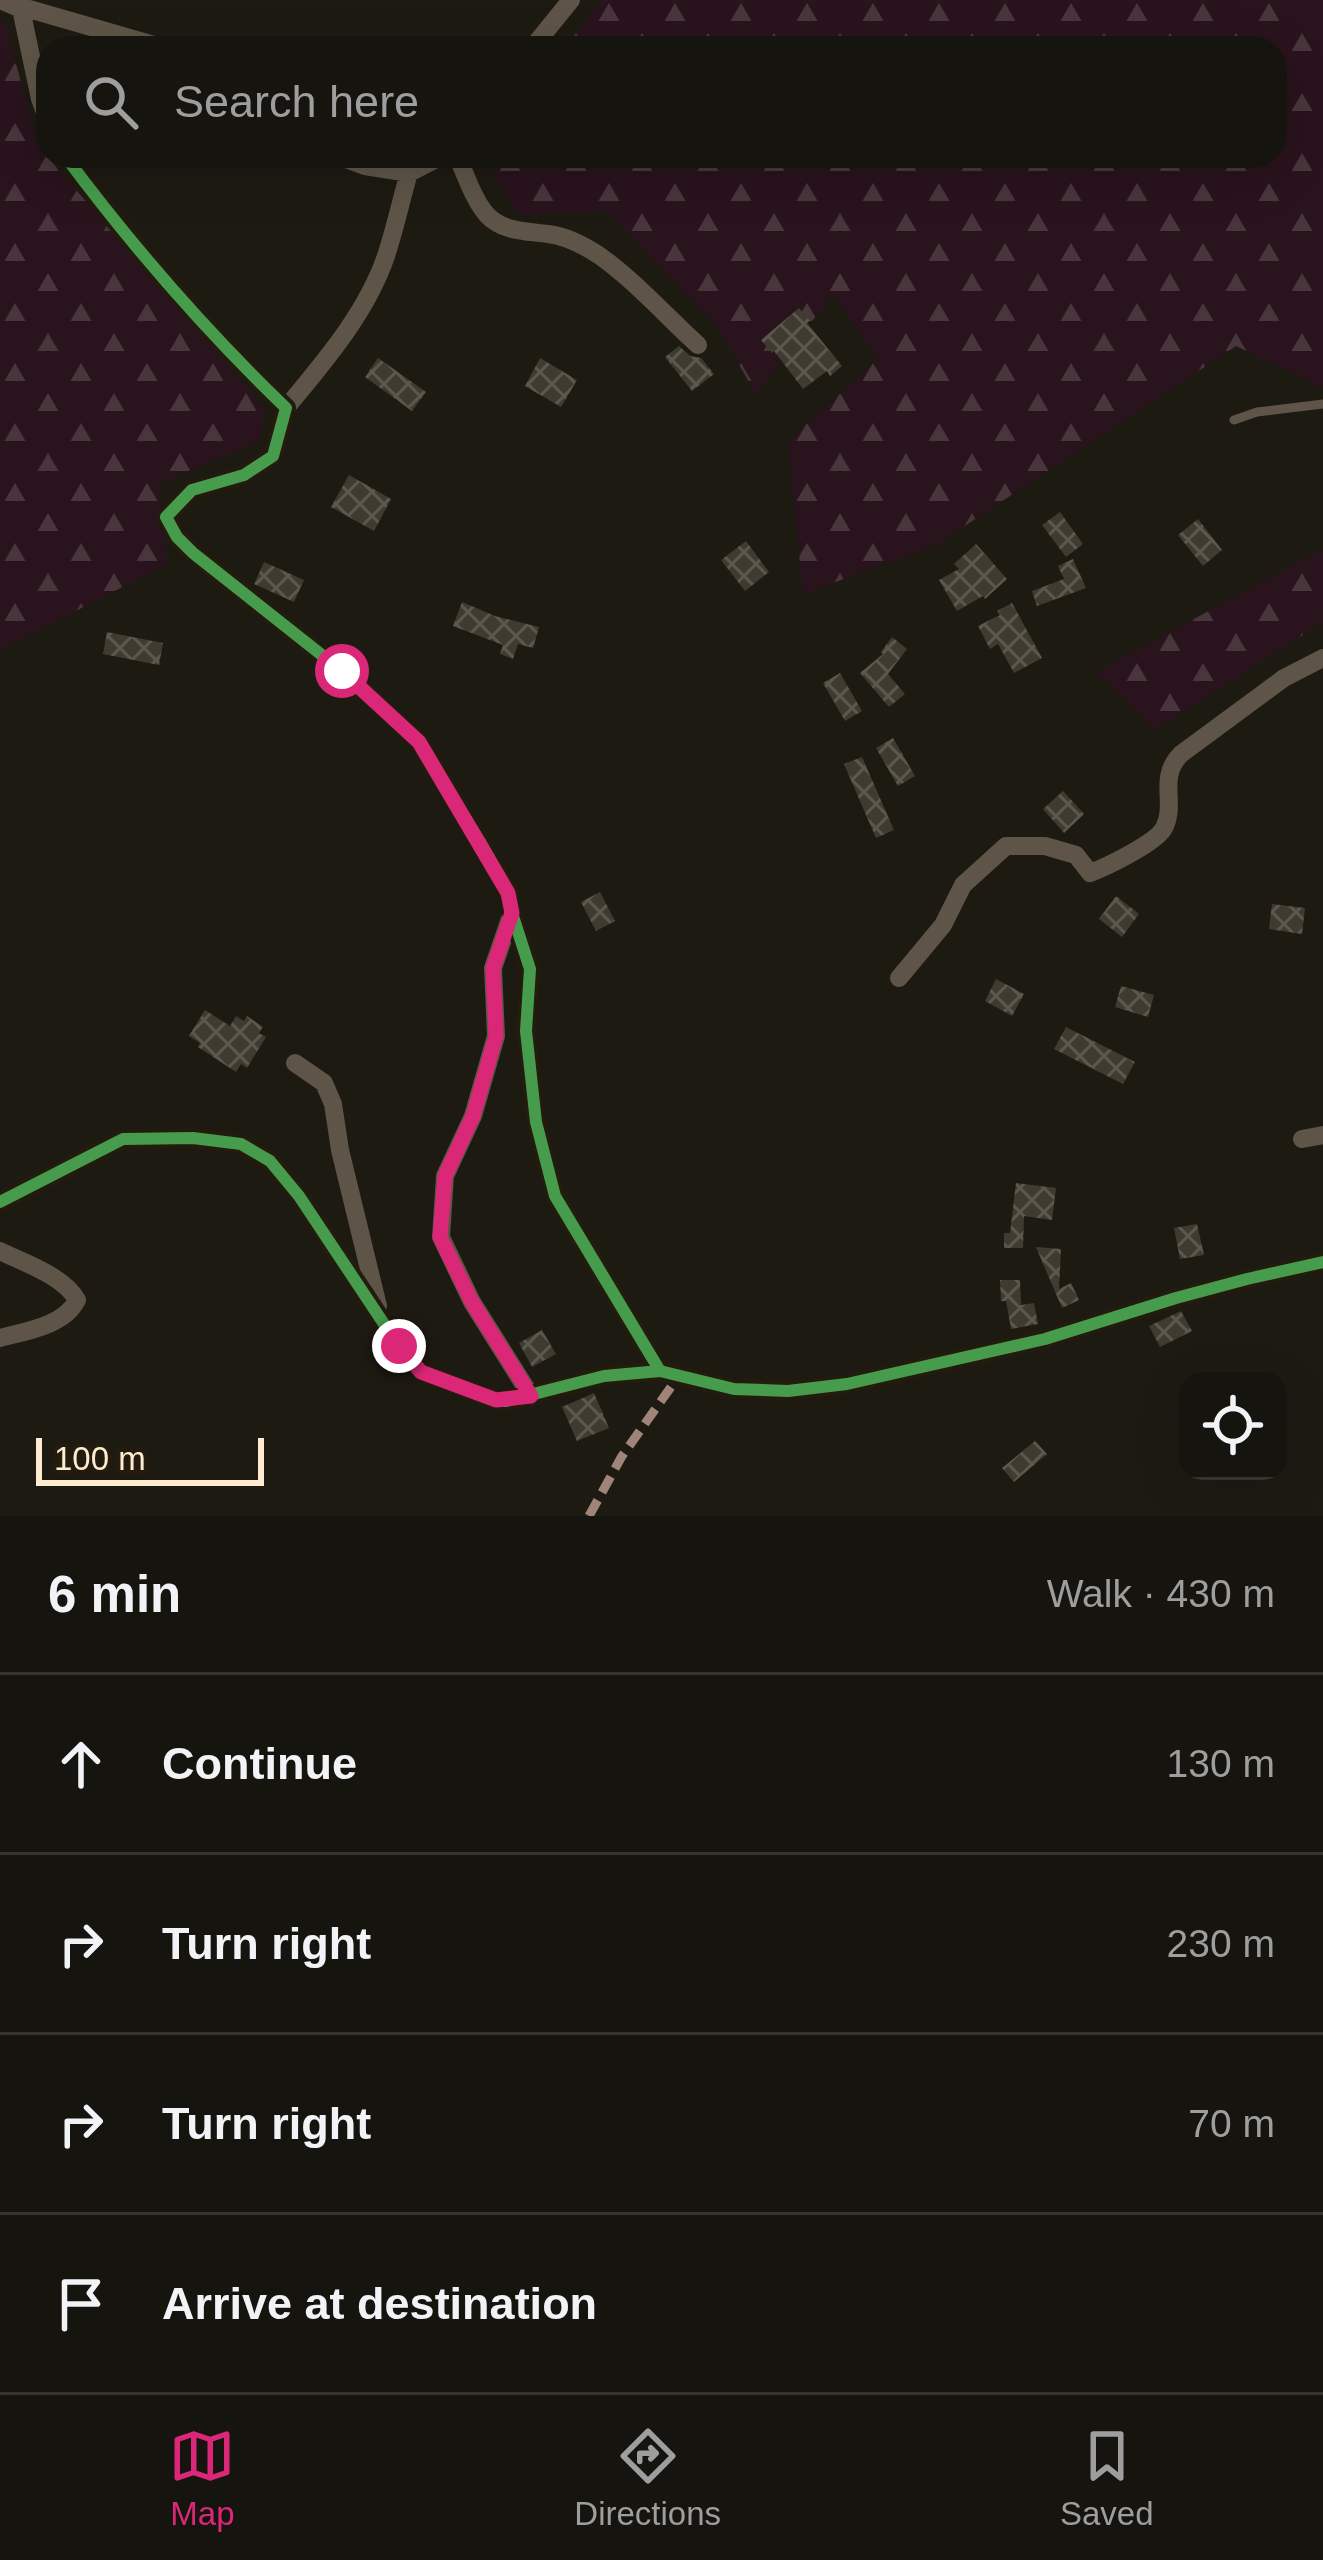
<!DOCTYPE html>
<meta charset="utf-8">
<style>
body{margin:0;font-family:Arial,sans-serif;background:#1f1d17;color:#f1f3f6}
.controls{position:absolute;right:36px;bottom:36px;display:grid;overflow:hidden;border-radius:24px;box-shadow:0 12px 48px #0002}
.controls button{width:108px;height:108px;display:grid;place-items:center;padding:0;border:0;border-bottom:3px solid #35332e;background:#16140e;color:#f1f3f6;font:60px sans-serif}
.scale{position:absolute;left:36px;bottom:30px;width:228px;box-sizing:border-box;padding-left:12px;border:6px solid #fdecd0;border-top:0;font-size:33px;line-height:42px;white-space:nowrap;color:#fdecd0;-webkit-text-stroke:9px #221b0e;paint-order:stroke}
.stop{position:absolute;width:36px;height:36px;margin:-27px;border:9px solid #db2777;border-radius:50%;background:#fff}
.stop.end{background:#db2777;border-color:#fff;box-shadow:0 3px 12px #0008}
.list{margin:0;padding:0;list-style:none}
h2{display:flex;justify-content:space-between;align-items:center;height:156px;margin:0;padding:0 48px;font-size:51px}
h2 small{font-size:39px;font-weight:400;color:#9e9e9e}
.list li{display:grid;grid-template-columns:78px 1fr auto;gap:36px;align-items:center;box-sizing:border-box;height:180px;padding:0 48px;border-top:3px solid #35332e}
.list b{display:block;font-size:45px;white-space:nowrap}
.list em{font-size:39px;font-style:normal;color:#9e9e9e}
.icon{flex:none;width:66px;height:66px;fill:none;stroke:currentColor;stroke-width:2;stroke-linecap:round;stroke-linejoin:round}
.map{position:relative;flex:none;width:1323px;height:1516px;overflow:hidden}
.search{position:absolute;background:#16140e;box-shadow:0 12px 48px #0002;left:36px;right:36px;top:36px;height:132px;display:flex;align-items:center;gap:30px;box-sizing:border-box;padding:0 42px;border-radius:36px;color:#9e9e9e;font-size:45px}
.sheet{height:876px;background:#16140e}
nav{display:flex;justify-content:space-around;align-items:center;box-sizing:border-box;height:168px;border-top:3px solid #35332e;background:#16140e;font-size:33px;color:#9e9e9e}
nav a{display:grid;justify-items:center;gap:6px}
nav .on{color:#db2777}
.map>svg:first-child{display:block}
</style>
<div class="map">
<svg width="1323" height="1516" viewBox="0 0 1323 1516">
<defs>
<pattern id="forest-firs" width="22" height="20" patternUnits="userSpaceOnUse" patternTransform="scale(3)"><rect width="22" height="20" fill="#29131d"/><path d="M5 1l3.5 6h-7zM16 11l3.5 6h-7z" fill="#49363d"/></pattern>
<pattern id="building-cross-hatch" width="8" height="8" patternUnits="userSpaceOnUse" patternTransform="scale(3)"><rect width="8" height="8" fill="#3f3b30"/><path d="M0 0l8 8M0 8l8-8" fill="none" stroke="#5c584d"/></pattern>
</defs>
<rect width="100%" height="100%" fill="#1d1a12"/>
<path fill="url(#forest-firs)" d="M 602,0 L 1323,0 L 1323,388 L 1236,346 L 936,545 L 803,594 L 788,441 L 878,359 L 833,294 L 756,394 L 716,325 L 606,211 L 519,215 L 484,156 L 1275,156 L 1275,48 L 564,48 Z
M 0,20 L 5,22 L 38,146 L 265,408 L 259,442 L 159,483 L 167,564 L 0,650 Z
M 1323,549 L 1323,622 L 1155,730 L 1096,672 Z"/>
<path fill="url(#building-cross-hatch)" d="M 799,308 L 810,321 L 807,323 L 842,366 L 830,376 L 827,371 L 803,389 L 774,351 L 772,353 L 761,340 Z
M 679,346 L 690,356 L 701,358 L 714,374 L 692,391 L 665,357 Z
M 378,358 L 426,392 L 412,411 L 365,377 Z
M 540,358 L 577,380 L 561,407 L 525,386 Z
M 349,475 L 391,499 L 374,531 L 331,507 Z
M 1060,512 L 1083,544 L 1066,557 L 1042,525 Z
M 1198,519 L 1222,550 L 1203,566 L 1178,535 Z
M 746,541 L 769,572 L 745,591 L 721,560 Z
M 976,544 L 1007,579 L 985,599 L 983,596 L 957,611 L 939,580 L 959,569 L 954,564 Z
M 1073,559 L 1086,588 L 1037,606 L 1032,591 L 1064,579 L 1058,566 Z
M 264,562 L 304,580 L 294,602 L 254,584 Z
M 462,602 L 495,616 L 539,627 L 533,648 L 518,644 L 513,659 L 500,654 L 503,645 L 453,626 Z
M 1012,603 L 1042,658 L 1014,673 L 998,644 L 990,649 L 978,626 L 1000,615 L 997,611 Z
M 107,632 L 163,643 L 159,665 L 103,654 Z
M 892,637 L 907,649 L 888,674 L 905,694 L 889,707 L 860,673 L 883,654 L 881,652 Z
M 840,673 L 862,711 L 845,721 L 823,683 Z
M 893,738 L 915,776 L 898,786 L 876,748 Z
M 862,757 L 894,830 L 876,838 L 844,764 Z
M 1063,791 L 1084,814 L 1064,833 L 1043,809 Z
M 600,892 L 615,921 L 596,931 L 581,902 Z
M 1116,896 L 1139,914 L 1122,937 L 1099,919 Z
M 1272,904 L 1305,908 L 1302,934 L 1269,929 Z
M 996,979 L 1024,994 L 1012,1016 L 985,1001 Z
M 1121,986 L 1154,995 L 1148,1017 L 1115,1007 Z
M 205,1010 L 230,1026 L 236,1016 L 244,1021 L 247,1016 L 263,1027 L 259,1033 L 266,1037 L 247,1068 L 241,1064 L 236,1072 L 198,1047 L 200,1043 L 189,1036 Z
M 1066,1027 L 1135,1062 L 1123,1084 L 1054,1049 Z
M 1016,1183 L 1056,1188 L 1052,1220 L 1024,1216 L 1023,1248 L 1004,1248 L 1004,1233 L 1010,1233 Z
M 1197,1224 L 1204,1255 L 1180,1259 L 1174,1228 Z
M 1036,1247 L 1061,1249 L 1059,1289 L 1071,1283 L 1079,1300 L 1062,1308 Z
M 1000,1280 L 1020,1280 L 1021,1305 L 1034,1303 L 1038,1324 L 1011,1329 L 1006,1301 L 1001,1301 Z
M 1181,1311 L 1192,1331 L 1160,1347 L 1149,1326 Z
M 542,1330 L 556,1354 L 532,1367 L 519,1343 Z
M 594,1393 L 609,1428 L 577,1441 L 562,1407 Z
M 1035,1441 L 1047,1454 L 1014,1482 L 1002,1468 Z"/>
<g fill="none" stroke-linecap="round" stroke-linejoin="round">
<path stroke="#5e5448" stroke-width="9" d="M 1234,420 L 1257,412 L 1323,404"/>
<path stroke="#5e5448" stroke-width="18" d="M 0,0 L 21,9 L 29,9 L 164,48
M 21,9 L 40,99 L 48,121
M 532,48 L 571,0
M 65,156 C 132,246 205,330 286,408 L 273,456 L 244,475 L 192,490 L 166,517 L 177,537 L 193,553 L 342,671 L 419,742 L 480,842 L 509,893 L 512,913 L 530,969 L 526,1031 L 536,1122 L 555,1196 L 660,1371
M 338,156 L 365,166 L 409,173 L 442,156
M 457,156 C 466,175 473,199 487,215 C 503,232 527,231 548,234 C 566,236 585,246 600,256 C 635,281 666,316 698,345
M 286,408 C 324,362 366,314 386,256 C 395,229 401,200 409,173
M 512,913 L 493,968 L 496,1036 L 473,1116 L 445,1176 L 441,1237 L 472,1302 L 531,1396
M 899,978 L 943,925 L 963,885 L 1006,846 L 1045,846 L 1076,855 L 1090,873 C 1106,867 1156,843 1164,828 C 1177,803 1157,778 1181,754 L 1284,678 L 1323,658
M 295,1063 L 324,1083 L 333,1104 L 340,1150 L 378,1306
M 1302,1139 L 1323,1135
M 0,1202 L 123,1139 L 193,1138 L 241,1144 L 270,1161 L 299,1196 L 388,1330 L 421,1372 L 495,1400 L 506,1401 L 604,1376 L 660,1371 L 734,1389 L 788,1391 L 847,1384 L 1045,1339 L 1176,1298 L 1247,1279 L 1323,1262
M 0,1251 C 24,1263 64,1276 77,1300 C 64,1326 26,1331 0,1338"/>
<path stroke="#a18479" stroke-width="9" stroke-dasharray="18 9" stroke-linecap="butt" d="M 589,1516 L 622,1456 L 678,1377"/>
<g stroke="#221b0e" stroke-width="20">
<path id="cycleway" d="M 65,156 C 132,246 205,330 286,408 L 273,456 L 244,475 L 192,490 L 166,517 L 177,537 L 193,553 L 342,671 L 419,742 L 480,842 L 509,893 L 512,913 L 530,969 L 526,1031 L 536,1122 L 555,1196 L 660,1371
M 0,1202 L 123,1139 L 193,1138 L 241,1144 L 270,1161 L 299,1196 L 388,1330 L 421,1372 L 495,1400 L 506,1401 L 604,1376 L 660,1371 L 734,1389 L 788,1391 L 847,1384 L 1045,1339 L 1176,1298 L 1247,1279 L 1323,1262"/>
</g>
<use href="#cycleway" stroke="#469c4c" stroke-width="12"/>
</g>
<g fill="none" stroke-linecap="round" stroke-linejoin="round">
<path stroke="#db2777" stroke-width="15" d="M 342,671 L 419,742 L 508,893 L 512,913 L 493,968 L 496,1036 L 473,1116 L 445,1176 L 440,1237 L 472,1302 L 531,1396 L 496,1400 L 421,1372 L 399,1346"/>
</g>
</svg>
<div class="controls">
<button><svg class="icon" aria-label="locate" viewBox="0 0 24 24"><circle cx="12" cy="12" r="6"/><path d="M12 2v4M12 18v4M2 12h4M18 12h4"/></svg></button>
</div>
<div class="scale">100 m</div>
<div class="stop" style="left:342px;top:671px"></div>
<div class="stop end" style="left:399px;top:1346px"></div>
<div class="search"><svg class="icon" aria-label="search" viewBox="0 0 24 24"><circle cx="10" cy="10" r="6"/><path d="M15 15l6 6"/></svg>Search here</div>
</div>
<section class="sheet">
<h2>6 min<small>Walk · 430 m</small></h2>
<ul class="list">
<li><svg class="icon" aria-label="ahead" viewBox="0 0 24 24"><path d="M12 20V5M6 11l6-6 6 6"/></svg><div><b>Continue</b></div><em>130 m</em></li>
<li><svg class="icon" aria-label="right" viewBox="0 0 24 24"><path d="M7 20v-9h11M14 6l5 5-5 5"/></svg><div><b>Turn right</b></div><em>230 m</em></li>
<li><svg class="icon" aria-label="right" viewBox="0 0 24 24"><path d="M7 20v-9h11M14 6l5 5-5 5"/></svg><div><b>Turn right</b></div><em>70 m</em></li>
<li><svg class="icon" aria-label="arrive" viewBox="0 0 24 24"><path d="M6 21V4h12l-3 4 3 4H6"/></svg><div><b>Arrive at destination</b></div></li>
</ul>
</section>
<nav>
<a class="on"><svg class="icon" aria-label="map" viewBox="0 0 24 24"><path d="M3 6l6-2 6 2 6-2v14l-6 2-6-2-6 2zM9 4v14M15 6v14"/></svg>Map</a>
<a><svg class="icon" aria-label="directions" viewBox="0 0 24 24"><path d="M12 3l9 9-9 9-9-9zM9 14v-3h6M13 9l2 2-2 2"/></svg>Directions</a>
<a><svg class="icon" aria-label="saved" viewBox="0 0 24 24"><path d="M7 4h10v16l-5-4-5 4z"/></svg>Saved</a>
</nav>
